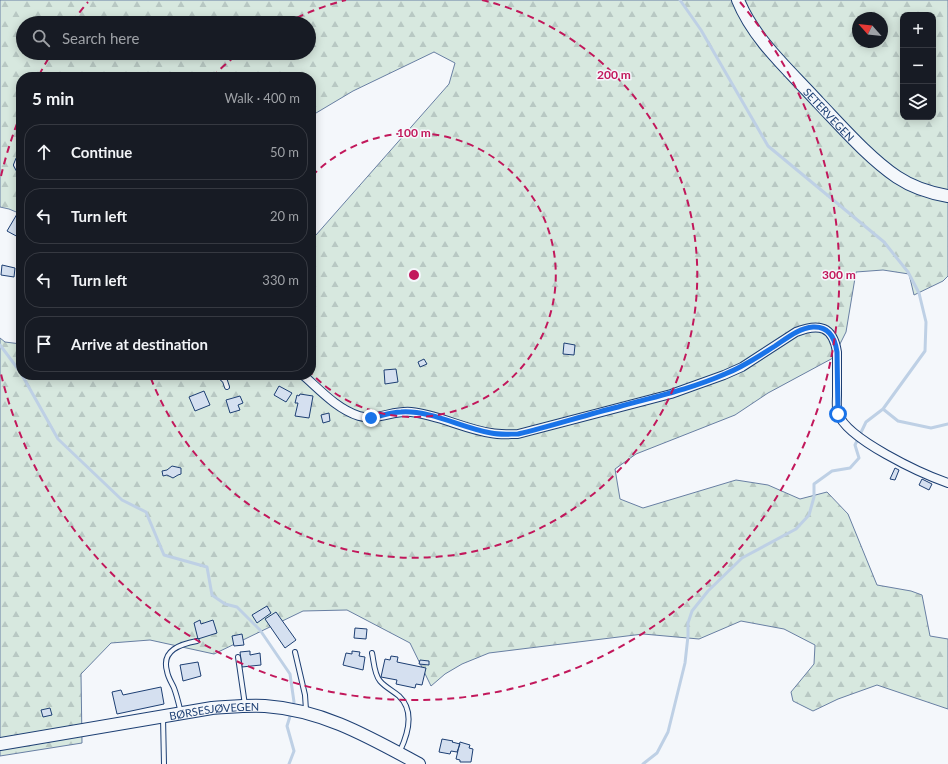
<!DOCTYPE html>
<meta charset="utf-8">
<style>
body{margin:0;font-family:Lato,sans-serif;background:#242831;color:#f1f3f6}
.controls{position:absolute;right:12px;top:12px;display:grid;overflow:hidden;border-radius:8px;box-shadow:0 2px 10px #0003}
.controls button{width:36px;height:36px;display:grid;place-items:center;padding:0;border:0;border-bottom:1px solid #363941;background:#171b24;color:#f1f3f6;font:20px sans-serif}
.compass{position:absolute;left:852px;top:12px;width:36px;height:36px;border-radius:50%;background:#171b24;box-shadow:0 2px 10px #0003;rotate:297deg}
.stop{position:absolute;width:12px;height:12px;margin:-9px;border:3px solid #1a73e8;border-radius:50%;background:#fff}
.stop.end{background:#1a73e8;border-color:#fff;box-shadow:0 1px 4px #0008}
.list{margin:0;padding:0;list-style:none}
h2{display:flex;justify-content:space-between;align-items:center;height:52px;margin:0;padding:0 16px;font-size:17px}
h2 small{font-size:13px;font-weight:400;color:#9ea1a6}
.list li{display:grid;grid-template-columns:26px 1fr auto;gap:12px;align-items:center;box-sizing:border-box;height:56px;margin:0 8px 8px;padding:0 8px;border:1px solid #363941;border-radius:16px}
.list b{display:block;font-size:15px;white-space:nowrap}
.list em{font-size:13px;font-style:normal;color:#9ea1a6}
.icon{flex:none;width:22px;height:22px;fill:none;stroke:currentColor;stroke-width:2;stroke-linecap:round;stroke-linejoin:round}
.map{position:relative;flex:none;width:948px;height:764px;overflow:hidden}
.search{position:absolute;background:#171b24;box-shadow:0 2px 10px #0003;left:16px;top:16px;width:300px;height:44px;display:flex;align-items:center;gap:10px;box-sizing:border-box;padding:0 14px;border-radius:22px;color:#9ea1a6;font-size:15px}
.panel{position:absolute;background:#171b24;box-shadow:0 2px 10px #0003;left:16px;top:72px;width:300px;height:308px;border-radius:16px}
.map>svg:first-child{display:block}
</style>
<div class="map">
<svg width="948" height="764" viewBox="0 0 948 764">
<defs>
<pattern id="forest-firs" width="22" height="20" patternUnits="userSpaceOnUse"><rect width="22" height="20" fill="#d7e8df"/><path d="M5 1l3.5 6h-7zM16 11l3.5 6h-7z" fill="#b8c8c3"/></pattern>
</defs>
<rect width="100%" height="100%" fill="#f4f7fb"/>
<path fill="url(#forest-firs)" stroke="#687fa3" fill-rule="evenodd" d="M 0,0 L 948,0 L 948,276 L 943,281 L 914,295 L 909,274 L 883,270 L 856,272 L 846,332 L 833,358 L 768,393 L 735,415 L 636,454 L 615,469 L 620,499 L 643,508 L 736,480 L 768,485 L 800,499 L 827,492 L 848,514 L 877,585 L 911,591 L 922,595 L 930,636 L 948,639 L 948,709 L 877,685 L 838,699 L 813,711 L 793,701 L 791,692 L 814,664 L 815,645 L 784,629 L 741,621 L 699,639 L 643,634 L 489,653 L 462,664 L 445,674 L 431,686 L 410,643 L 347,610 L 303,611 L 214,654 L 150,640 L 111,643 L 81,674 L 82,743 L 0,756 L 0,338 L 5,342 L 21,344 L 21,375 L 311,375 L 311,234 L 316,235 L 449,84 L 455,63 L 434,52 L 353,91 L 311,116 L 311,77 L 21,77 L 21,214 L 9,209 L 0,207 ZM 903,15 L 933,15 L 933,117 L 903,117 ZM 858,18 L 882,18 L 882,42 L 858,42 ZM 23,23 L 309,23 L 309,53 L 23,53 Z"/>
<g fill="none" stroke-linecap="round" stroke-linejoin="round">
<path stroke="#bed0e5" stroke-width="3" d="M 680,0 L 701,30 L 768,146 L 884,242 L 908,272 L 919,293 L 926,322 L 925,351 L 883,409
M 0,345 L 21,373
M 22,375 L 58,439 L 122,500 L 146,512 L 164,555 L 207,567 L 212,595 L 225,604 L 237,607 L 260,630 L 290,674 L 294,702 L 292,708
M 289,764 L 294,751 L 287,726 L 291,713
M 643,764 L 657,753 L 668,732 L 685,663 L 688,636 L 688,623 L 692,611 L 708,591 L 742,558 L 796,529 L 809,515 L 814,497 L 814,484 L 832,471 L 850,468 L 859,458 L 855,445 L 866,422 L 883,409 L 898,421 L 931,428 L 948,424"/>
</g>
<path fill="#d5e0f0" stroke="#1d3f73" d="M 20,209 L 21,209 L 20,238 L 7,231 Z
M 2,265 L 15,268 L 14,277 L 1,275 Z
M 564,343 L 575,345 L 574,355 L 563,354 Z
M 424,359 L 427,364 L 420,367 L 418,362 Z
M 396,369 L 398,382 L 385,384 L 384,370 Z
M 279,386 L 292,393 L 286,402 L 274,395 Z
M 204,391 L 210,405 L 195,411 L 189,397 Z
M 300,394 L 313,396 L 309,418 L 295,416 L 298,403 L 295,403 L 297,395 L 299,396 Z
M 240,396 L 243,403 L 238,405 L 240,410 L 230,413 L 226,400 Z
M 329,413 L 330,421 L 323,423 L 321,415 Z
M 172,466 L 181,468 L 181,474 L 178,475 L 173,478 L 167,475 L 163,476 L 162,471 L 167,470 Z
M 895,468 L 899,470 L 895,480 L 890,479 Z
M 922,479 L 932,484 L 929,490 L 919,485 Z
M 267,606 L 271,613 L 257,623 L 252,615 Z
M 276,612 L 296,640 L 285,648 L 265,619 Z
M 200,620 L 201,624 L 213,620 L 217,633 L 198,639 L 194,623 Z
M 355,628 L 367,629 L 366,639 L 354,638 Z
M 242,634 L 244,645 L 234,646 L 232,636 Z
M 250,651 L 250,655 L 260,653 L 261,665 L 242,667 L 240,652 Z
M 352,651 L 360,652 L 359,656 L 365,657 L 363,670 L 343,665 L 346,653 L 352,654 Z
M 391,656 L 398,657 L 397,662 L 426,668 L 422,685 L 416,684 L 415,688 L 396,684 L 397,680 L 381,677 L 385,659 L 390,660 Z
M 420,660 L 429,661 L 429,665 L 419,664 Z
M 198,662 L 201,676 L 183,681 L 180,665 Z
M 161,687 L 164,704 L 117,714 L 112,692 L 121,690 L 123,695 Z
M 50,708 L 52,715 L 43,717 L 41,710 Z
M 442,739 L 453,741 L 452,742 L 460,744 L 457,752 L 451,751 L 450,754 L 439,752 Z
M 460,742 L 470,745 L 469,748 L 473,749 L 471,762 L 460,762 L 460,760 L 456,759 Z"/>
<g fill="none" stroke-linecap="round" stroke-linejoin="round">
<g stroke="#1d3f73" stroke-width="6">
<path id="service" d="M 21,158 L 18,160 L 16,165 L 21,174
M 219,375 L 225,381 L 227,387
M 295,652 L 305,695 L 306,710
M 372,653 C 374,662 374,674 380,681 C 385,687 393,691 399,696 C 415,711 408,734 400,751
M 238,657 L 245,705
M 181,713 C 179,705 177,696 174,688 C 172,683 168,678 167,671 C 161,650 181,644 197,641
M 163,717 L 164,764"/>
</g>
<g stroke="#1d3f73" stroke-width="10">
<path id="minor" d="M 303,375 C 320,390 337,409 359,416 C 376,421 394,410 411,412 C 439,415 464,429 491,433 C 500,435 509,434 518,434 L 671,394 L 724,375 L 742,367 L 796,332 C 819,323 833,326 837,352 C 837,366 837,380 837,395 C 837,401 836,408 838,413 C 846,439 922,474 948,483"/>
</g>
<g stroke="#1d3f73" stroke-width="14">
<g id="secondary">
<path id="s1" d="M 738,0 C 754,40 790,71 818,102 C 842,127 869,158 897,177 C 912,187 930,193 948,196"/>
<path id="s2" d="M 0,744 L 212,708 C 230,707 247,705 265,706 C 323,710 369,737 419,764"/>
</g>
</g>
<use href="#service" stroke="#f4f7fb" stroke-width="4"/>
<use href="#minor" stroke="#f4f7fb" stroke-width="8"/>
<use href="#secondary" stroke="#f4f7fb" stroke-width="12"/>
</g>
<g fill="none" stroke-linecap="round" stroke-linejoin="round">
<path stroke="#1a73e8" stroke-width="5" d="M 371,418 C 381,416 391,412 401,412 C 431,410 462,428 491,433 C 500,435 509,434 518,434 C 552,426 585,415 618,407 C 654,397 691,389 725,374 C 743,367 759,356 775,346 C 787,338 799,328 813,327 C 829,326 835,338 837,352 L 838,414"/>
</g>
<g fill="none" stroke="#c2185b" stroke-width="2" stroke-dasharray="7 5">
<path d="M312 176A142 142 0 1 1 312 374"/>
<path d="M212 77A283 283 0 0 1 238 54M286 23A283 283 0 0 1 346 0M482 0A283 283 0 1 1 150 376"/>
<path d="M1 176A425 425 0 0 1 20 116M39 75A425 425 0 0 1 50 56M72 22A425 425 0 0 1 88 2M740 2A425 425 0 1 1 1 374"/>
</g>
<g text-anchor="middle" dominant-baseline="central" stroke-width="3" stroke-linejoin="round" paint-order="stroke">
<g font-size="11" fill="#1d3f73" stroke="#f4f7fb">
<text stroke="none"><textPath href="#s1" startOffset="147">SETERVEGEN</textPath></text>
<text stroke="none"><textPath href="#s2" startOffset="217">BØRSESJØVEGEN</textPath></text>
</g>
</g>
<circle cx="414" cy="275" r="6" fill="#c2185b" stroke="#f4f7fb" stroke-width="2"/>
<g font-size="12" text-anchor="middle" font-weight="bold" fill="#c2185b" stroke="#f4f7fb" stroke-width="3" stroke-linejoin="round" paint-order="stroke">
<text x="614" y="79">200 m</text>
<text x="414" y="137">100 m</text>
<text x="839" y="279">300 m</text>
</g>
</svg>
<div class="controls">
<button>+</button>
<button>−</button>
<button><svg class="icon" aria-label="layers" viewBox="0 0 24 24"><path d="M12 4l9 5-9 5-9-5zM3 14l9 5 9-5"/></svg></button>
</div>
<svg class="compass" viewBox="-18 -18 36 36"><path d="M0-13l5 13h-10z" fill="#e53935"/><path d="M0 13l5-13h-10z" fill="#9ea1a6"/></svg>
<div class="stop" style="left:838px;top:414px"></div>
<div class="stop end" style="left:371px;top:418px"></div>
<div class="search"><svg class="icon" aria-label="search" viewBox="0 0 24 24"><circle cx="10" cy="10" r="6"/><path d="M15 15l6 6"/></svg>Search here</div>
<section class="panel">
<h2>5 min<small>Walk · 400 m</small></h2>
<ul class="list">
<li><svg class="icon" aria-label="ahead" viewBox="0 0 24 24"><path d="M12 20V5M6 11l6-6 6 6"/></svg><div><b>Continue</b></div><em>50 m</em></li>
<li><svg class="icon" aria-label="left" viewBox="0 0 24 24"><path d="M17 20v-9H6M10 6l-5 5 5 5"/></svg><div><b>Turn left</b></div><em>20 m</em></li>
<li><svg class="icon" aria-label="left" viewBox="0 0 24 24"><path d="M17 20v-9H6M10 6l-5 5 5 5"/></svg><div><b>Turn left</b></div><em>330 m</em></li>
<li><svg class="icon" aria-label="arrive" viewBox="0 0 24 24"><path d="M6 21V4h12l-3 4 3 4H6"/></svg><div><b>Arrive at destination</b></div></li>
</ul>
</section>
</div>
